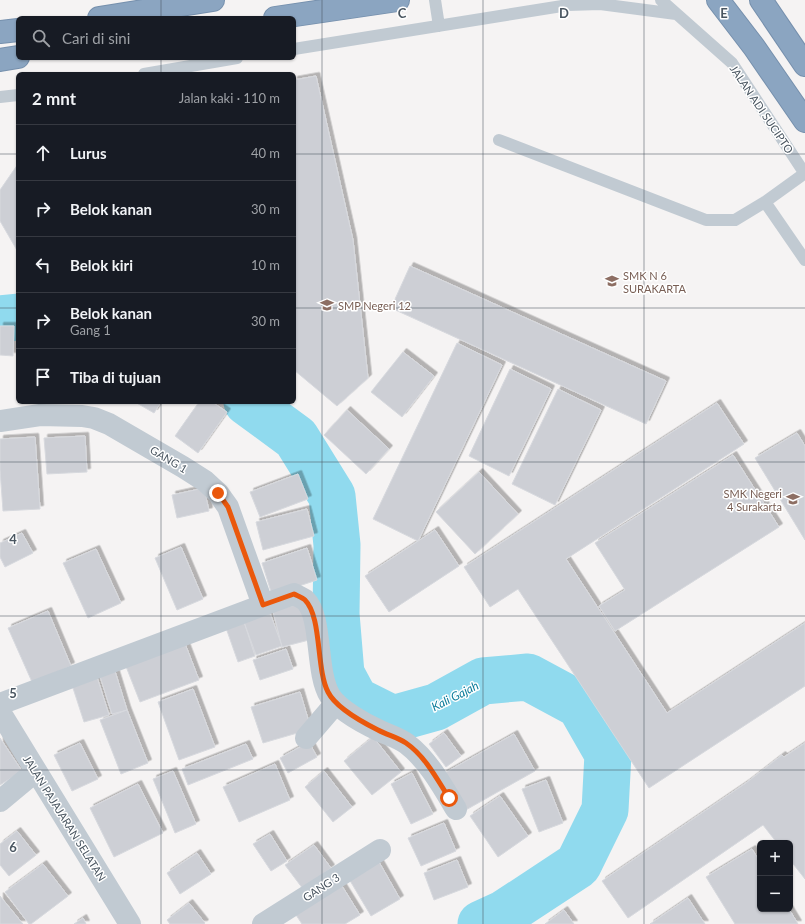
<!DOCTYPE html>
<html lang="id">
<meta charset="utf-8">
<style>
body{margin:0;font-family:Lato,sans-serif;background:#20242c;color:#f1f3f6}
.controls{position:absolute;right:12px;bottom:12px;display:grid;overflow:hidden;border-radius:6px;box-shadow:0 1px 3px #0004}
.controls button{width:36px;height:36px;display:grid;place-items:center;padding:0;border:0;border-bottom:1px solid #363941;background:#171b24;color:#f1f3f6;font:20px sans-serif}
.stop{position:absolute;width:12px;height:12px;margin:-9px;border:3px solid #ea580c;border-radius:50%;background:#fff}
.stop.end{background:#ea580c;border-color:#fff;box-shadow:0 1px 4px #0008}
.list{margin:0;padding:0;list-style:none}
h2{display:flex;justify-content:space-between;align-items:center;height:52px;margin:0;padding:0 16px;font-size:17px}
h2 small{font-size:13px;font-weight:400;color:#9ea1a6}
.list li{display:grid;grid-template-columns:26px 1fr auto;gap:12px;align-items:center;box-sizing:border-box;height:56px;padding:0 16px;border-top:1px solid #363941}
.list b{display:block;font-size:15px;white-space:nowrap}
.list p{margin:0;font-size:13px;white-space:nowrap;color:#9ea1a6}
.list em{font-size:13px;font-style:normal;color:#9ea1a6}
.icon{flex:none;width:22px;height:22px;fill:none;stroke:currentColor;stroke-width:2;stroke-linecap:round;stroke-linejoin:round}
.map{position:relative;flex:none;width:805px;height:924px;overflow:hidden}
.search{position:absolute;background:#171b24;box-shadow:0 1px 3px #0004;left:16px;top:16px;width:280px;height:44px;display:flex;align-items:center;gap:10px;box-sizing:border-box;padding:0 14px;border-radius:6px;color:#9ea1a6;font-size:15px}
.panel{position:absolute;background:#171b24;box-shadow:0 1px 3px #0004;left:16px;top:72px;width:280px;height:332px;border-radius:6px}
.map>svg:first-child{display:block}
</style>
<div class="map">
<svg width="805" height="924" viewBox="0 0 805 924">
<defs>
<filter id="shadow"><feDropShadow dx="3.5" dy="-3.5" stdDeviation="0" flood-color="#0004"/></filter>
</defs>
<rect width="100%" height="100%" fill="#f5f3f3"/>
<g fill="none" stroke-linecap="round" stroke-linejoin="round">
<path stroke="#90daee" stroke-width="47" d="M 0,319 L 18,317
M 247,402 L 296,438 L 332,496 L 337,545 L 336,614 L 341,674 L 355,700 L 393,719 L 436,707 L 483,681 L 528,677 L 580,705 L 608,754 L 605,810 L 578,865 L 505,913 L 481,924"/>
</g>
<path fill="#cdcfd5" stroke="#d7d9de" filter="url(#shadow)" d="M 316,76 L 353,240 L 368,378 L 337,406 L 294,370 L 294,80 Z
M 18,164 L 18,252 L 0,221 L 0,190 Z
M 410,266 L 666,381 L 646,424 L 391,308 Z
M 0,326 L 14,326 L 13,356 L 0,355 Z
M 457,343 L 502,365 L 418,541 L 373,519 Z
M 403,352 L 434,376 L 402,417 L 371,392 Z
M 510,369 L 551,389 L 509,476 L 469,456 Z
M 558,389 L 601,410 L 555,505 L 512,484 Z
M 135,402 L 161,402 L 154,413 Z
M 199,402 L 212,402 L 227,412 L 198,453 L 175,436 Z
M 717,403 L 744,444 L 566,559 L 667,713 L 805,623 L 805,686 L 649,788 L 518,589 L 490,607 L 464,567 Z
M 347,410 L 389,449 L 366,474 L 324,435 Z
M 797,433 L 805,446 L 805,540 L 755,458 Z
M 85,436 L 87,472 L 47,474 L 44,438 Z
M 35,437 L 40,509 L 3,511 L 0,470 L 0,439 Z
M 733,455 L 779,527 L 615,631 L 599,606 L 625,590 L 595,543 Z
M 479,472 L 518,514 L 475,554 L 436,512 Z
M 298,474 L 308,499 L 260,517 L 250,492 Z
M 204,488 L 209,511 L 177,518 L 172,495 Z
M 307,509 L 314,536 L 263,550 L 256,522 Z
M 435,530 L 459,566 L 389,612 L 365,576 Z
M 22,533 L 33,553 L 5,567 L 0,557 L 0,543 Z
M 181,547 L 203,599 L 177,610 L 155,558 Z
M 307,548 L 317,580 L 272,595 L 262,563 Z
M 96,549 L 121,603 L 88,618 L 63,563 Z
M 303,603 L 313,639 L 282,647 L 273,611 Z
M 48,611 L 71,666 L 32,682 L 8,628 Z
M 270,613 L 282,646 L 256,655 L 244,622 Z
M 244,622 L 255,656 L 238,662 L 226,628 Z
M 184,641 L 199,680 L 140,702 L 125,664 Z
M 286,649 L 293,669 L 260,680 L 253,660 Z
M 114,668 L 127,710 L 112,714 L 99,673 Z
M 96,674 L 109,715 L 84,722 L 71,682 Z
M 193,689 L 215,747 L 179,760 L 158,702 Z
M 300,692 L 311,729 L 263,743 L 251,707 Z
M 127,710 L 148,763 L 121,774 L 100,720 Z
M 444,733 L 461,756 L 446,767 L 429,744 Z
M 514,734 L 535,771 L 464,811 L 443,774 Z
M 373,737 L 401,772 L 372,795 L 344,761 Z
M 0,738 L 22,771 L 0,785 Z
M 309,742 L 317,757 L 288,773 L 280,758 Z
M 80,743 L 98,779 L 72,791 L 54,755 Z
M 805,743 L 805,879 L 790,860 L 790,843 L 777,843 L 763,825 L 628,918 L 602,881 L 746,783 L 782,755 L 784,757 Z
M 246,744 L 253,759 L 188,785 L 182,769 Z
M 275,764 L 290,800 L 239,822 L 223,787 Z
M 173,771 L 196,824 L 175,833 L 153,779 Z
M 324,771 L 352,807 L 333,822 L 305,787 Z
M 412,773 L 433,814 L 411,824 L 391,784 Z
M 546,780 L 563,823 L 539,832 L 522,789 Z
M 138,784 L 163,833 L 114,857 L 90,808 Z
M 500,796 L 528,836 L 498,857 L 470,816 Z
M 444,823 L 456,851 L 421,866 L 408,838 Z
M 17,831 L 36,855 L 9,876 L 0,865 L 0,844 Z
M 270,834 L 287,861 L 271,871 L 253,844 Z
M 314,845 L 331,868 L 303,889 L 285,865 Z
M 752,849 L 760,862 L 760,909 L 789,909 L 798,924 L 735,924 L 706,877 Z
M 197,853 L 211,874 L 180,894 L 167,873 Z
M 457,860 L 468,887 L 434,900 L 424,873 Z
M 379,862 L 400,899 L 371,916 L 349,879 Z
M 43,864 L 68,896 L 31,924 L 29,924 L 5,892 Z
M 342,886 L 360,915 L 345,924 L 302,924 L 296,915 Z
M 0,896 L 23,924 L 0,924 Z
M 688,898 L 705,924 L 650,924 Z
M 189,903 L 205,923 L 204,924 L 170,924 L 167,920 Z
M 564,910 L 574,924 L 545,924 Z
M 83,918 L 86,924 L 74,924 Z"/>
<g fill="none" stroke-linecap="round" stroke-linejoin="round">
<g stroke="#7690ad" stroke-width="24">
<path id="highway" d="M 718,0 L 754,47 L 805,121
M 761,0 L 805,65
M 99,18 L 213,0
M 275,18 L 398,0
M 0,32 L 18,30
M 0,60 L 18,57"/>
</g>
<path stroke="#c1cad2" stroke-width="12" d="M 435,0 L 439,26
M 661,0 L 732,63 L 805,174
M 294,49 L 568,5 L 600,4 L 676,14
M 144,74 L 237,58
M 0,97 L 18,95
M 499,140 L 706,220 L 735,220 L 765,202 L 805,173
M 765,202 L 805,260"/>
<path stroke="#c1cad2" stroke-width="22" d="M 0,421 L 40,415 L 82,416 L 94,418 L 109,424 L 183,467 L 205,481 L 218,493 L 228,507 L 263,605
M 0,704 L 263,605 L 294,594 C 298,596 302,598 305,600 C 323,617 315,672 330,696 C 339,710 365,724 380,731 C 389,735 399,738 407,744 C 428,760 443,787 456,809
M 0,712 L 130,924
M 306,738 L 336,703
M 0,801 L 36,771
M 263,924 L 380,850"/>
<use href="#highway" stroke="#8ba5c1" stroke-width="22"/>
</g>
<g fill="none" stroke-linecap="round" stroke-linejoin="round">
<path stroke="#ea580c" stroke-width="5" d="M 218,493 L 228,507 L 263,605 L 294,594 C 298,596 303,598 305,600 C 322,617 316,669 328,692 C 336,708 362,722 378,730 C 387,735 397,737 406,743 C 425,756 437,779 449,798"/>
</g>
<path fill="none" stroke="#4a5661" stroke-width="1" stroke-opacity="0.55" d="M 161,0 L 161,18M 322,0 L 322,924M 483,0 L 483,924M 644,0 L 644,924M 161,58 L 161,74M 0,154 L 18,154M 294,154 L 805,154M 0,308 L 18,308M 294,308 L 805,308M 161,402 L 161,924M 0,462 L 805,462M 0,616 L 805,616M 0,770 L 805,770"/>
<defs>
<g id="school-bare" transform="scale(1.08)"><path d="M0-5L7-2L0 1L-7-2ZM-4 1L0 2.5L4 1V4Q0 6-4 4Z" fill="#8d6e63" stroke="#fff" stroke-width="2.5" paint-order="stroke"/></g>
</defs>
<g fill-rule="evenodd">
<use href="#school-bare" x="612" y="281"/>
<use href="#school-bare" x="327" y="305"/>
<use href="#school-bare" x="793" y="499"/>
</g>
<g text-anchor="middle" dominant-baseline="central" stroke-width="3" stroke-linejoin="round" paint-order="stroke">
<g font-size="11" fill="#4a5661" stroke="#fff">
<text transform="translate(762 109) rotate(56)">JALAN ADI SUCIPTO</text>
<text transform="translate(169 459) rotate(31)">GANG 1</text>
<text transform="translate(65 818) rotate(58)">JALAN PAJAJARAN SELATAN</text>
<text transform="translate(321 887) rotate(-33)">GANG 3</text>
</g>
<g font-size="11" fill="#785e54" stroke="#fff" text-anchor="start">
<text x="623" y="275">SMK N 6<tspan x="623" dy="13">SURAKARTA</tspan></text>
<text x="338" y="305">SMP Negeri 12</text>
<text x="782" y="493" text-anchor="end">SMK Negeri<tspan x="782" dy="13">4 Surakarta</tspan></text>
</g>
<g font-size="12" font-style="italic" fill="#0c7c9b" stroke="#fff">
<text transform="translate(455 696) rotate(-27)">Kali Gajah</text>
</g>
</g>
<g font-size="13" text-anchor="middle" font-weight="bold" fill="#4a5661" stroke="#fff" stroke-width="3" stroke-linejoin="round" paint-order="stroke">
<text x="402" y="18">C</text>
<text x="564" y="18">D</text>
<text x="724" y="18">E</text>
<text x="13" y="544">4</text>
<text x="13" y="698">5</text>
<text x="13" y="852">6</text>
</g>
</svg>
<div class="controls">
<button>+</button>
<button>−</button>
</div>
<div class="stop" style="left:449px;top:798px"></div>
<div class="stop end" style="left:218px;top:493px"></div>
<div class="search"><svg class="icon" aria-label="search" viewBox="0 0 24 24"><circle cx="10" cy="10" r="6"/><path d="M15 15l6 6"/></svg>Cari di sini</div>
<section class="panel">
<h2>2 mnt<small>Jalan kaki · 110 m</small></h2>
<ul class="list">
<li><svg class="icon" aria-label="ahead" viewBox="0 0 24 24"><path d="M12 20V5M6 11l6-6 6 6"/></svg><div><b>Lurus</b></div><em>40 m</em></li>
<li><svg class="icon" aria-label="right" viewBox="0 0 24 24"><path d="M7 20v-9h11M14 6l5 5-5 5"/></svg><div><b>Belok kanan</b></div><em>30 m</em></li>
<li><svg class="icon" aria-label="left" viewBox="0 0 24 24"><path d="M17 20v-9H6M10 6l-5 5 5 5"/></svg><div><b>Belok kiri</b></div><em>10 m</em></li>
<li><svg class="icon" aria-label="right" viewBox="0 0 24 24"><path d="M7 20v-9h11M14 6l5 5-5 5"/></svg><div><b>Belok kanan</b><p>Gang 1</p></div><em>30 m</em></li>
<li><svg class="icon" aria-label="arrive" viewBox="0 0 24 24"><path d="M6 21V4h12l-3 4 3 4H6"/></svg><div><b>Tiba di tujuan</b></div></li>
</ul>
</section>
</div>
